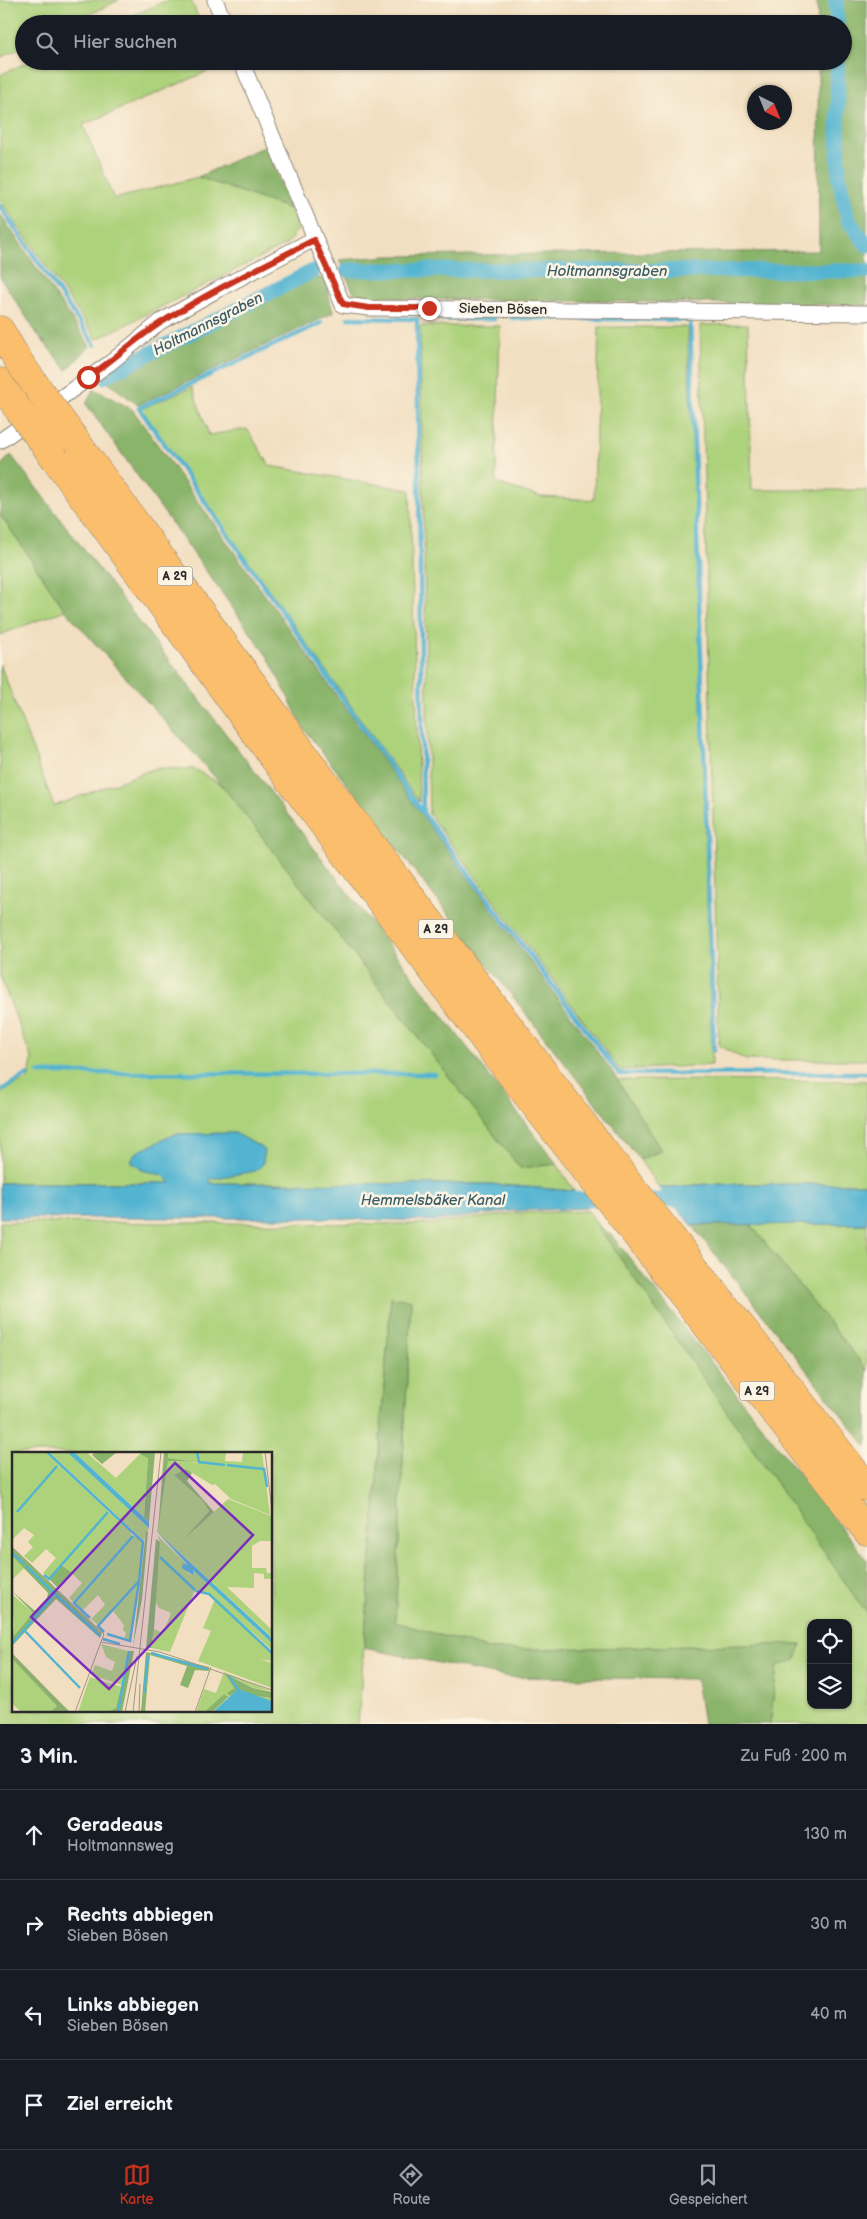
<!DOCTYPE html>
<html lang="de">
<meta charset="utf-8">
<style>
body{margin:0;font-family:"Balsamiq Sans",sans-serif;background:#242831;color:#f1f3f6}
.controls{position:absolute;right:15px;bottom:15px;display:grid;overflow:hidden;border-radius:10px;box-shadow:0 1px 4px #0004}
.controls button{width:45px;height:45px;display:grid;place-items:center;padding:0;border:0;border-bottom:1px solid #363941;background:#171b24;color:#f1f3f6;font:25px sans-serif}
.compass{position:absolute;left:747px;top:85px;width:45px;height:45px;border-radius:50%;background:#171b24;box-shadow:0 1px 4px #0004;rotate:137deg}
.stop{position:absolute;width:15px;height:15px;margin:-11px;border:4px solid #c8321e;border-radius:50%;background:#fff}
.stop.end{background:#c8321e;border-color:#fff;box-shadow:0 1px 5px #0008}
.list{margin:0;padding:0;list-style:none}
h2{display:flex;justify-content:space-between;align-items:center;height:65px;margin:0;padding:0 20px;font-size:21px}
h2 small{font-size:16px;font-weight:400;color:#9ea1a6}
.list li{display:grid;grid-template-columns:32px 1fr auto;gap:15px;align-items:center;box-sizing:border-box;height:90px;padding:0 20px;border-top:1px solid #363941}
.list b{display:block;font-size:19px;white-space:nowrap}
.list p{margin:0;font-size:16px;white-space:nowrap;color:#9ea1a6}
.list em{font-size:16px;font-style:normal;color:#9ea1a6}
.icon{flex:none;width:28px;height:28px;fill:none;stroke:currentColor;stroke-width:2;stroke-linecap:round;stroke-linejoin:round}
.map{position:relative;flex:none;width:867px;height:1724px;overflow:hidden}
.search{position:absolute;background:#171b24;box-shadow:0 1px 4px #0004;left:15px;right:15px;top:15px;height:55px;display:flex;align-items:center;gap:12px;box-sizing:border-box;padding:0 18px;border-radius:28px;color:#9ea1a6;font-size:19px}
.sheet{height:425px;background:#171b24}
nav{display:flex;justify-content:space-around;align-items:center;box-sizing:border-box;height:70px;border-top:1px solid #363941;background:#171b24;font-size:14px;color:#9ea1a6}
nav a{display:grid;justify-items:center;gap:2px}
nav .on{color:#c8321e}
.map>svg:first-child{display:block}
</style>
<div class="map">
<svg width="867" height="1724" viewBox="0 0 867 1724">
<rect width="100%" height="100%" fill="#fcf5e5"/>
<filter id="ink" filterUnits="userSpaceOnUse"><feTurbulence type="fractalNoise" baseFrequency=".02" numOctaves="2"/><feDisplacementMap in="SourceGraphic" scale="10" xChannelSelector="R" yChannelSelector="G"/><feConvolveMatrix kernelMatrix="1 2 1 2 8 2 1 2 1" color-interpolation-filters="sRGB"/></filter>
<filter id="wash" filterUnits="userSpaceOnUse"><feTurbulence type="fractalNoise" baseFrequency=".0096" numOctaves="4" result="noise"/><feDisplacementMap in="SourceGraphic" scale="20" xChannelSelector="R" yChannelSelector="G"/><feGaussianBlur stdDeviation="1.12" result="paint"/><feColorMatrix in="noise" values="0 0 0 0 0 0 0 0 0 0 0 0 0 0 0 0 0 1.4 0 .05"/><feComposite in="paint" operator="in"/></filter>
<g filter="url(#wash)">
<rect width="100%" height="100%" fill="#f2dfc1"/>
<path fill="#add27b" stroke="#6c7e53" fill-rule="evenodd" d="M 0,0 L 119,0 L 70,24 L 24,24 L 24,46 L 0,58 Z
M 168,0 L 191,0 L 201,24 L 114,24 Z
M 30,61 L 216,61 L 218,67 L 83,125 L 114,199 L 198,177 L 290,209 L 298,229 L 287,244 L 97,339 L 0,200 L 0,75 Z
M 748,324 L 752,490 L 867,490 L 867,1060 L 746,1060 L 719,1046 L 700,325 Z
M 420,326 L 500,326 L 496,483 L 541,497 L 594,500 L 599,327 L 687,327 L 695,506 L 712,1065 L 620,1070 L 429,814 Z
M 192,387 L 209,435 L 247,429 L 270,466 L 410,490 L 419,802 L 141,409 Z
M 0,514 L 65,610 L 0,635 Z
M 0,664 L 54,806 L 156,768 L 194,769 L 221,784 L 520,1168 L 557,1164 L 574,1191 L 491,1184 L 210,1183 L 209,1179 L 228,1175 L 264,1149 L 235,1133 L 175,1134 L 131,1161 L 142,1170 L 163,1175 L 172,1183 L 0,1183 L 0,1095 L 9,1088 L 29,1079 L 32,1059 L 0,976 Z
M 615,1080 L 867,1081 L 867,1184 L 708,1184 L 659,1188 L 640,1160 L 661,1151 Z
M 588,1211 L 867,1614 L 867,1724 L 770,1724 L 777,1666 L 800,1644 L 491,1650 L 395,1622 L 411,1301 L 391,1297 L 358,1724 L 0,1724 L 0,1222 L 430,1224 L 516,1213 ZM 14,1453 L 271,1453 L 271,1710 L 14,1710 ZM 811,1623 L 848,1623 L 848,1705 L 811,1705 Z
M 750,1224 L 867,1224 L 867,1370 Z"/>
<path fill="#8ab46b" stroke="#5a704b" d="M 817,0 L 867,0 L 867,305 L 356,298 L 339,260 L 388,256 L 819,251 L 818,61 L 843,61 L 843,24 L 818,24 Z
M 267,145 L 290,209 L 198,177 Z
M 0,214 L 90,346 L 67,370 L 38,335 L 0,277 Z
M 314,277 L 325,279 L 333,313 L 138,405 L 106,381 Z
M 94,389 L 132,409 L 436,835 L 611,1070 L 661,1150 L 640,1160 L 304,729 L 268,657 L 86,404 Z
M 11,455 L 557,1164 L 520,1168 L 221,784 L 65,610 L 0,514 L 0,466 Z
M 750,1224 L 867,1370 L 867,1447 L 692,1225 Z
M 597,1225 L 612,1236 L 867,1560 L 867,1614 Z
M 391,1297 L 411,1300 L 395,1622 L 491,1650 L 801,1644 L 796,1660 L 777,1666 L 770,1724 L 703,1724 L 696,1679 L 509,1677 L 364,1648 Z"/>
<path fill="#52b4d1" stroke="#3e707e" d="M 235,1133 L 264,1149 L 263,1164 L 256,1171 L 210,1179 L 210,1183 L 491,1184 L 574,1191 L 587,1208 L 510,1211 L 434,1221 L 320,1218 L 0,1218 L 0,1183 L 171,1183 L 163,1175 L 142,1170 L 131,1161 L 135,1153 L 175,1134 Z
M 708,1184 L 867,1184 L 867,1224 L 692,1225 L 659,1188 Z"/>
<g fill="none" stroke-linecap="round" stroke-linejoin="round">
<path stroke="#52b4d1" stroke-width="4.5" d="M 0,206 L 95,345
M 348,318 L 417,319 L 423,813 L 619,1074 L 867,1073
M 512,318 L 690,320 L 714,1051
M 440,319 L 494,319
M 321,323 L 139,408 L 423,813
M 39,1073 L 435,1074
M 0,1091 L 27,1075"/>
<path stroke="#52b4d1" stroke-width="15" d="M 836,0 L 837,24
M 837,61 L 839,176 L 848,220 L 867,245
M 347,270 L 867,271
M 103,377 L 313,271
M 561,1199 L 611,1200
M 639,1200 L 688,1200"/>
</g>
</g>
<g filter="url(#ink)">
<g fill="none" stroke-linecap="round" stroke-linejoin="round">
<g stroke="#8e8576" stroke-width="17">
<path id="minor" d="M 215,0 L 225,24
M 241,61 L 343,305 L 369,308 L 867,313
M 0,441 L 110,363 L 160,322 L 217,290 L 314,239"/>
</g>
<g stroke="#8e8576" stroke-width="29">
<path id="motorway" d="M 0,330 L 19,362
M 0,382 L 18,409
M 73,437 L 328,787 L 596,1141 L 867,1487
M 56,460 L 280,767 L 498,1058 L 867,1531"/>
</g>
<use href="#minor" stroke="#fff" stroke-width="15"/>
<use href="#motorway" stroke="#fabe6d" stroke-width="28"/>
<g stroke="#8e8576" stroke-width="29" stroke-linecap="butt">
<path id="motorway-bridge" d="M 19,362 L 73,437
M 18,409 L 56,460"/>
</g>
<use href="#motorway-bridge" stroke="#fabe6d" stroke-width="28"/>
</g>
</g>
<g fill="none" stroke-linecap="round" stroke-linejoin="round" filter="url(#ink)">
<path stroke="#c8321e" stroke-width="6" d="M 88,377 C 114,360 136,338 162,322 C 211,291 263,266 314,240 L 343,304 L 369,308 L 429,308"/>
</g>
<g text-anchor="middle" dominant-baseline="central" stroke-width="5" stroke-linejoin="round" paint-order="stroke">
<g fill="#fcf5e5" stroke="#6a6863" stroke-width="1">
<rect x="157.5" y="566.5" width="35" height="19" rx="4"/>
<rect x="418.5" y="919.5" width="35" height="19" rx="4"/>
<rect x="739.5" y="1381.5" width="35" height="19" rx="4"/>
</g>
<g font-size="12" font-weight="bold" fill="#2b2b2b">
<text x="175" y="576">A 29</text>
<text x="436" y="929">A 29</text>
<text x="757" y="1391">A 29</text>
</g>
<g font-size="14" fill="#2b2b2b" stroke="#fcf5e5">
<text transform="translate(503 309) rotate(1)">Sieben Bösen</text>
</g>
<g font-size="15" font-style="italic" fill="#395b65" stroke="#fcf5e5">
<text x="607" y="271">Holtmannsgraben</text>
<text transform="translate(208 324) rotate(-27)">Holtmannsgraben</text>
<text x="433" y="1200">Hemmelsbäker Kanal</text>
</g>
</g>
<g transform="translate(12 1452)">
<rect width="260" height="260" fill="#f2dfc1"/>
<path d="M 0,0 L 33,0 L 96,59 L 91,66 L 97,60 L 119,80 L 120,84 L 61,150 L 57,146 L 70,131 L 50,112 L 37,127 L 31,121 L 44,106 L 34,97 L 20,111 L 12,104 L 21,95 L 16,90 L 22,83 L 12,76 L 0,88 ZM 37,0 L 55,0 L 137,76 L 132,89 ZM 62,0 L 74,0 L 104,26 L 128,2 L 136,5 L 132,65 ZM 156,0 L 214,0 L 213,9 L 230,10 L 231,0 L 250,0 L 258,63 L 219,47 L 203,32 L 200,33 L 174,17 L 163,23 L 191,49 L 197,59 L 170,89 L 216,47 L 259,64 L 260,89 L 248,89 L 240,94 L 240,116 L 254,116 L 255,121 L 260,121 L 260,127 L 252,127 L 252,122 L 242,121 L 242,136 L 215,135 L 260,178 L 260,185 L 145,80 L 156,9 L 192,11 L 155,6 ZM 122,83 L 131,90 L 126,129 L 86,173 L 79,167 L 93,153 L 86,143 L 71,158 L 63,151 ZM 145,83 L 177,114 L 172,111 L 176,121 L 181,123 L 180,117 L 260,191 L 260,198 L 203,147 L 260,201 L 260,209 L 248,207 L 260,211 L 260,236 L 186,209 L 199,179 L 191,176 L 203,147 L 195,140 L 182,140 L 158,200 L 139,196 L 142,177 L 151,181 L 159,161 L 147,156 L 143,149 L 148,90 ZM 0,104 L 12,116 L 0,128 ZM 126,131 L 118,189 L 112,187 L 114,181 L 111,178 L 112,173 L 101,159 ZM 0,142 L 21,161 L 0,186 L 2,175 ZM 89,192 L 116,199 L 110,233 L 79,223 L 83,213 L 100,219 L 103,210 L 94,205 ZM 0,207 L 46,254 L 38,260 L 9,260 L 0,251 ZM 212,220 L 260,239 L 242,236 L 212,221 L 222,236 L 216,241 L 218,244 L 227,237 L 240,241 L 243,244 L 260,246 L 260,249 L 241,245 L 226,237 L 201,260 L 204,254 L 216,246 L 212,242 L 192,260 L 184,260 L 192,237 L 204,241 ZM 78,225 L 110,235 L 104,256 L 95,260 L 66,260 Z" fill="#add27b"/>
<path d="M 83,0 L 105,0 L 90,12 L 80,3 ZM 130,0 L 143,0 L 137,70 L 132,65 L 136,6 L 128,2 ZM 152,0 L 156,0 L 156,6 L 185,10 L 156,9 L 146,78 ZM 174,17 L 180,21 L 175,29 L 202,60 L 170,89 L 197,59 L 191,49 L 162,23 ZM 134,79 L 136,80 L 130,147 L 121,195 ZM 144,87 L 148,90 L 142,177 L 139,196 L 134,196 ZM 0,95 L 90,181 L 88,186 L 44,147 L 0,194 L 0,186 L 21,161 L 0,139 L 23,159 L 35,146 L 36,141 L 0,104 ZM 50,113 L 60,121 L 45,135 L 37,127 ZM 118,199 L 122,199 L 121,204 L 110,260 L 95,260 L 104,256 ZM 134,200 L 197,215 L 197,219 L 183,218 L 176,236 L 168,233 L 175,214 L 138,203 L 133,260 L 129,260 ZM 0,201 L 37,239 L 58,260 L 38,260 L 45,254 L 0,207 ZM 212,221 L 241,236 L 260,240 L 260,246 L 243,244 L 227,237 L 218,244 L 215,241 L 222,236 ZM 212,242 L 216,245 L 200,260 L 192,260 Z" fill="#8ab46b"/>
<path d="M 55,0 L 62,0 L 137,70 L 137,76 ZM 145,80 L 258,184 L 260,191 L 181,118 L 181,123 L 170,116 L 171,111 L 176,113 ZM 226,237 L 260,249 L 260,260 L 201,260 Z" fill="#52b4d1"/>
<path fill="none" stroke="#52b4d1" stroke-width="2.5" d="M 35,0 L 131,90 L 127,129 L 86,174 L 92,180M 185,0 L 187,10 L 213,13M 215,13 L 252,17 L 255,35M 5,60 L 45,14M 0,101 L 12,112M 148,105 L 183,138M 32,123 L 37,127 L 96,60M 40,139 L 88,184M 184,139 L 197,142 L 260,201M 78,166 L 62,151 L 121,84M 12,178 L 68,236M 95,182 L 118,189 L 127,130M 91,187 L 108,192M 0,192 L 39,147 L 40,139 L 14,114M 139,201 L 195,217M 217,224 L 228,240M 132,241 L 136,204M 106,260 L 117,199"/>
<path fill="none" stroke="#a29785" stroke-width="1" d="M 253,0 L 260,59M 0,95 L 92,182 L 63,260M 89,190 L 148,200 L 260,238M 0,203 L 54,260M 113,260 L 125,204M 121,260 L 149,0M 127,260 L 128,232M 183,260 L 199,215"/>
<path fill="#7b2cbf" fill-opacity="0.15" stroke="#7b2cbf" stroke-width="2.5" d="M 163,11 L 241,83 L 97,237 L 19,165 Z"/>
<rect width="260" height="260" fill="none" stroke="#2b2b2b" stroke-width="2.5"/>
</g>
</svg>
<div class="controls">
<button><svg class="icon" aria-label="locate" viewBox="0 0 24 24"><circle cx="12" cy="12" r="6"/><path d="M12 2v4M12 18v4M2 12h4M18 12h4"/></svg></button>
<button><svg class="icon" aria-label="layers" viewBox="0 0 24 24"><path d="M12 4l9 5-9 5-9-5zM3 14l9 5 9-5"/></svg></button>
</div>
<svg class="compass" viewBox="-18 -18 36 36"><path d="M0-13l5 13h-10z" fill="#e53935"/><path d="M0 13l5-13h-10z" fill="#9ea1a6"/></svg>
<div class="stop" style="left:88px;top:377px"></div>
<div class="stop end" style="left:429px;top:308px"></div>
<div class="search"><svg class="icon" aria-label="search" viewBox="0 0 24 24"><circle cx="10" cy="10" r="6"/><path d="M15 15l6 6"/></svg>Hier suchen</div>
</div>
<section class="sheet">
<h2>3 Min.<small>Zu Fuß · 200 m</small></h2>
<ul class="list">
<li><svg class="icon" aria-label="ahead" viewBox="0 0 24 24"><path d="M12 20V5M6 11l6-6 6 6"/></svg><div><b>Geradeaus</b><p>Holtmannsweg</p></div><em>130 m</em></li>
<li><svg class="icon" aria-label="right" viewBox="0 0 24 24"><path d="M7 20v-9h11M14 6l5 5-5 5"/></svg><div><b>Rechts abbiegen</b><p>Sieben Bösen</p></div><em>30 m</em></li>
<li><svg class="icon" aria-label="left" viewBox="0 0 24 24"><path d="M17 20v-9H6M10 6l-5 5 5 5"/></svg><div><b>Links abbiegen</b><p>Sieben Bösen</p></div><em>40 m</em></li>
<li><svg class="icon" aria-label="arrive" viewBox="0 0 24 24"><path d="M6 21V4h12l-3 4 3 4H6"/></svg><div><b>Ziel erreicht</b></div></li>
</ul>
</section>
<nav>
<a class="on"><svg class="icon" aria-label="map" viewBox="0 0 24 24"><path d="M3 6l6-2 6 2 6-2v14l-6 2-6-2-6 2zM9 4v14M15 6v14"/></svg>Karte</a>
<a><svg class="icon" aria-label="directions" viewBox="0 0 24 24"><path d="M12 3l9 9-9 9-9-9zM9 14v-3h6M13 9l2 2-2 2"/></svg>Route</a>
<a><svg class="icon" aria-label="saved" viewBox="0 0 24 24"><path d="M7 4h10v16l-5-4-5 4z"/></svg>Gespeichert</a>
</nav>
